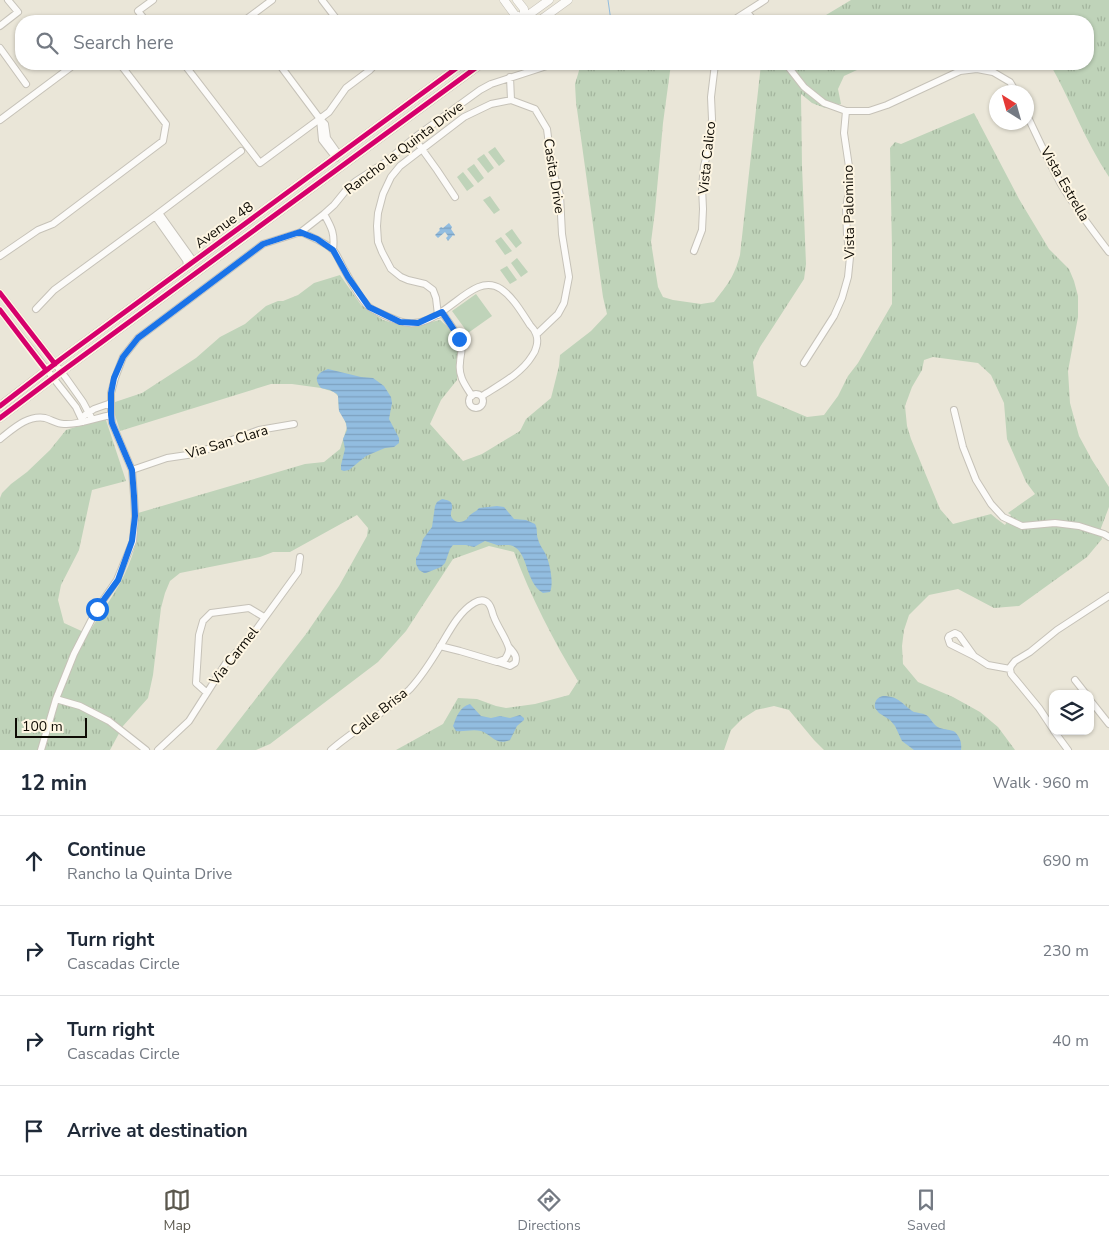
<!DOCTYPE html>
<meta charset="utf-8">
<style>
body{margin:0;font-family:"Nunito Sans",sans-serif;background:#f2f2f3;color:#1f2937}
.controls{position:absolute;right:15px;bottom:15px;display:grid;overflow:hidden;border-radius:10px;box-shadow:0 1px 4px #0004}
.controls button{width:45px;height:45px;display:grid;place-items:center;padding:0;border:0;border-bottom:1px solid #e0e1e3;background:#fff;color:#1f2937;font:25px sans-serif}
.compass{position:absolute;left:989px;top:85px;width:45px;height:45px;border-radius:50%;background:#fff;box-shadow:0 1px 4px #0004;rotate:323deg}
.scale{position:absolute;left:15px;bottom:12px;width:72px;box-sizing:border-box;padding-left:5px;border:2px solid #0e0b04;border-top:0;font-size:14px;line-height:18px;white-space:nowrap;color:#0e0b04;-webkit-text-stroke:4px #fef6e3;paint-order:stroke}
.stop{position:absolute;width:15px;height:15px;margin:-11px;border:4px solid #1a73e8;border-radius:50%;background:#fff}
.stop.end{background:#1a73e8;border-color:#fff;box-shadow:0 1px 5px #0008}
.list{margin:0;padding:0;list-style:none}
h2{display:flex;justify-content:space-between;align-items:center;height:65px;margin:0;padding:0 20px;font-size:21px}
h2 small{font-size:16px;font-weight:400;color:#747a83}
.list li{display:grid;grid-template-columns:32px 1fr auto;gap:15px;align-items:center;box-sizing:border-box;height:90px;padding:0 20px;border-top:1px solid #e0e1e3}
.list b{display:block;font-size:19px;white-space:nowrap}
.list p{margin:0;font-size:16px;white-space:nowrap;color:#747a83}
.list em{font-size:16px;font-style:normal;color:#747a83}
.icon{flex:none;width:28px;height:28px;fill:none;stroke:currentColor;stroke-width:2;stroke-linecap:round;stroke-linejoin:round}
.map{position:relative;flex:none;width:1109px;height:750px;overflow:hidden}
.search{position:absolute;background:#fff;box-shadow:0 1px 4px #0004;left:15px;right:15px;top:15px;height:55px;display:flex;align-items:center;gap:12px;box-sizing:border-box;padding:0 18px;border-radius:20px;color:#747a83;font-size:19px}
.sheet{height:425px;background:#fff}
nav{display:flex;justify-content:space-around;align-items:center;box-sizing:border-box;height:70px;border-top:1px solid #e0e1e3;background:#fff;font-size:14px;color:#747a83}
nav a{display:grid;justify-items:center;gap:2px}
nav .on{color:#5b584e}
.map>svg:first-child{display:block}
</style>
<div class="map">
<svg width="1109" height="750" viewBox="0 0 1109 750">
<defs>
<pattern id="grass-tufts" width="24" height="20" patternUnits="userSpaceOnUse" patternTransform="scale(1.25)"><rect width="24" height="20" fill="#bfd3b9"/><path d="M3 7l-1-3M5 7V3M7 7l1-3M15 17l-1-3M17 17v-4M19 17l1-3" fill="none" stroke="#a3b49d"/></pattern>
<pattern id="water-rules" width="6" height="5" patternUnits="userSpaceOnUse" patternTransform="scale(1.25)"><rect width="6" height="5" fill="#92bde0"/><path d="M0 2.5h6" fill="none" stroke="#7da1bf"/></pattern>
</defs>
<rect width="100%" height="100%" fill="#eae6d8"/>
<path fill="url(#grass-tufts)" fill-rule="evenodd" d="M 851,0 L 1109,0 L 1109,177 C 1085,141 1071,101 1050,64 L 1088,64 L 1088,21 L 816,21 Z
M 581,64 L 671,64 L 663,123 L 655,211 L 651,242 L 658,287 L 663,297 L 673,300 L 701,304 L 714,302 C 728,284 734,277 740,255 L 761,64 L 870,64 L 844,76 L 838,89 L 841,104 L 825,108 L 812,103 L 801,94 L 802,166 L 806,264 L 804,279 L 760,347 L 753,362 L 757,396 L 807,417 L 824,415 L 838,396 L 848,376 L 858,363 L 892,304 L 892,248 L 890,148 L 895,142 L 901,144 L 974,113 L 1019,199 L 1049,249 L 1069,269 L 1074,281 L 1078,296 L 1078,317 L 1068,371 L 1070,403 L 1079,436 L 1092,460 L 1109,487 L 1109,507 L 1101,528 L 1102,539 L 1087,557 L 1019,606 L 994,608 L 958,589 L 929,595 L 909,615 L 904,630 L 902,646 L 903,664 L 918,682 L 953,697 L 980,712 L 998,727 L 1015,750 L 824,750 L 814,740 L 789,710 L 774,706 L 756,710 L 742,719 L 731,730 L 724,750 L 396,750 L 443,724 L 458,698 L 477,699 L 496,706 L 506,708 L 535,704 L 569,695 L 578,681 C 553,640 531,597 514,552 L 489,546 L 453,559 L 406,631 L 378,662 L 270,744 L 256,750 L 216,750 L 306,634 L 339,586 L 367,536 L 368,528 L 357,515 L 290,552 L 273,552 L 260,557 L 180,573 L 170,581 L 165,593 L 161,608 L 153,675 L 148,698 L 123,726 L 110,750 L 0,750 L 0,498 L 2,493 L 11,484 L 27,472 L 50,450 L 66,430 L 101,419 L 106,420 L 126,481 L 92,490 L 79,550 L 61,585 L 58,600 L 64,623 L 88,634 C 103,609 123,584 132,556 C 137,542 138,528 138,513 L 305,464 L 324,462 L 340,449 L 347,427 L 344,418 L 339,411 L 338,396 L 334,392 L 321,388 L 292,384 L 271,384 L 120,431 L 115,415 L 115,402 L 142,393 L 196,358 L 220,337 L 245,324 L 266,306 L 278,301 L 283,301 L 298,295 L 314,283 L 340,275 L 361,305 L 383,320 L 397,324 L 413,326 L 440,320 L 449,328 L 458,343 L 457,380 L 441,400 L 430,424 L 463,461 L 482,454 L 520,431 L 526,419 L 551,398 L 559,366 L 560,355 L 591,331 L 607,314 L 603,297 L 576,102 L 575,84 ZM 933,357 L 978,363 L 991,375 L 1004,403 L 1007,439 L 1026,482 L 1035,494 L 1008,513 L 1011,515 L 1005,525 L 997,519 L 991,514 L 953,524 L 940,509 L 911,439 L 907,426 L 905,406 L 912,387 L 922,370 L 924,360 Z"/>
<path fill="#bfd3b9" d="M 495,147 L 505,161 L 499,166 L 488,152 Z
M 484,154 L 494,168 L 488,173 L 477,159 Z
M 474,164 L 484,178 L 478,183 L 467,169 Z
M 463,172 L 474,186 L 467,191 L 457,177 Z
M 490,196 L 500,210 L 494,214 L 483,200 Z
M 512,229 L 522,243 L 516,248 L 505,234 Z
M 501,237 L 512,251 L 505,255 L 495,241 Z
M 517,258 L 528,272 L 521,277 L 511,263 Z
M 507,266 L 517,280 L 510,284 L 500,270 Z
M 476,294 L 492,316 L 468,333 L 452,311 Z"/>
<path fill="url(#water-rules)" d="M 449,223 L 452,227 L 451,229 L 455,235 L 454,236 L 453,235 L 448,241 L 446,238 L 448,236 L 445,232 L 438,238 L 435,235 L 440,230 L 439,229 L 441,227 L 443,228 Z
M 328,369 L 361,377 L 373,378 L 384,386 L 391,397 L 392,403 L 389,419 L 399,438 L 399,443 L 394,447 L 385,448 L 366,456 L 349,470 L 344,471 L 341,470 L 341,465 L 345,449 L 343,439 L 347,430 L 346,423 L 339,411 L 338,396 L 337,394 L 330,390 L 321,388 C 313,378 317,373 328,369 Z
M 442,499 C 446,500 451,500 452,505 C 453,510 449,513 452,518 C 455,523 462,523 467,519 C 468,518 468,517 469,516 C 473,512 476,512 479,508 L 497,506 L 504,507 L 514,519 L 526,520 L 535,524 C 538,529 536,534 538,539 C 539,544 543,549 545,553 C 550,562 554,584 550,592 L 543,593 C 525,582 529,554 513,546 C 507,544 502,546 497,545 C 493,544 489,542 485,541 L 474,547 L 466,545 L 453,545 L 450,549 L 445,563 L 441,567 L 426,573 L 424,573 L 419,570 L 416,564 L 416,558 L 419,554 L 423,539 L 432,527 L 435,506 L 437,502 Z
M 883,696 C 900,696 902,705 914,712 C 918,713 922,713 926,715 C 931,717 932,725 940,728 C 945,730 950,729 955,732 C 960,737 962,743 961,750 L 914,750 L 902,741 L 895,726 L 890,720 L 879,713 L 875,708 C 874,702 877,697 883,696 Z
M 470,704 L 481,716 L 491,718 L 500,716 L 510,718 L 520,715 L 524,718 L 524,720 L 517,726 L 510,740 C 496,746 492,735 481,731 C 472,729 464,732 456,731 L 453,726 C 456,718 459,707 470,704 Z"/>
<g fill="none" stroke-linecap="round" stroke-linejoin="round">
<path stroke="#92bde0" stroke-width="1" d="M 608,0 L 611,21"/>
<g stroke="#c6c2b8" stroke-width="8">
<path id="minor" d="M 322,0 L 338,21
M 747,12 L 754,21
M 146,21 L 138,11 L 153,0
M 244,21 L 272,0
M 732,21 L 765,0
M 0,26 L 18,12 L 8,0
M 0,48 L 26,84
M 184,64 L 260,163 L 329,112 L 346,88 L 370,70 L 372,68 L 369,64
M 279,64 L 320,119 L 325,124 L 327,138 L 339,155
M 786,64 L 804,87 L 824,103 L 846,111 L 869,111 L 887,105 L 960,71 L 977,69 L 993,72 L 1010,82 L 1016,92
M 510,77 L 511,100
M 1026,113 C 1038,138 1049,163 1062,186 C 1076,209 1093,231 1109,252
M 320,119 L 322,140 L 336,158
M 0,120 L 75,64
M 414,138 L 437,170 L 455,197
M 159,213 L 194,262
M 324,214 C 332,228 335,234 333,250
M 155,216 L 186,260 L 187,264 L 185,268
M 301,232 C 311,237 326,242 334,251 C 338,256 341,265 345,271 C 350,280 361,299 368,306 C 372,310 393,319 399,321 C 441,336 470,268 501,289 C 513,297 522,313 530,325 C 532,327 535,331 536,334 C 539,341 536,351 532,356 C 521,374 499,385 482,396
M 694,251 L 702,230 L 703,209 L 702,187 L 704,166 L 710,143 L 712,119 L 711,97 L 715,64
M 0,256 L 38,230 L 53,224 L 163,141 L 166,124 L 120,64
M 0,293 L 66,378 L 83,402 L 92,419
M 36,309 L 54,290 L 155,216 L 241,151
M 0,310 L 76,407 L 83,422
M 442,312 C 448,322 457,332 461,343 C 463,350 460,356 460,363 C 458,376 465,385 472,396
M 438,315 L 436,298 L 433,290 L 425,284 L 408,280 L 401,277 L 391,269 L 382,252 L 378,242 L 377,226 L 378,213 L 383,194 L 391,177 L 400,166 L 464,117 L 491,104 L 511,100 L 535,109 L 547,129 L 552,168 L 560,195 L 562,234 L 569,277 L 564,303 L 558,314 L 537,334
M 804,363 L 834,316 L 842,298 L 848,277 L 850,257 L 847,235 L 846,208 L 851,180 L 844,133 L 846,111
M469 401a7 7 0 1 1 14 0a7 7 0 1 1-14 0Z
M 954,410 L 963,447 L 976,480 L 991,504 L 1003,517 L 1022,526 L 1055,523 L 1079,526 L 1104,534 L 1109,537
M 85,415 L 94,409 L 111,403
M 0,439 C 13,429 27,415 45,418 C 52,420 57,424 64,424 C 80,425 95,418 111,415
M 132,470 L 167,458 L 194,454 L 259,430 L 294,424
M 974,656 L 959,635 L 955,633 L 949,636 L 948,638 L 950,644 L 974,656 L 988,665 L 1010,669
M 498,662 L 510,666 L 515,663 C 518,656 513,652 509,647
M 1075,680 L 1086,694
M 206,692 L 196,683 L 199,635 L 203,621 L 211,613 L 249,608 L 264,617
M 56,699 L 80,706 L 109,721 L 146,750
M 1090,700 L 1109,724
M 1053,729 L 1039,708 L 1011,674 L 1010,669 L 1011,666 L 1015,661 L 1030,652 L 1057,630 L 1109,596
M 1054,731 L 1068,750
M 41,750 L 56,699 L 74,654 L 97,609 L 117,580 L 133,541 L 135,516 L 134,496 L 132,470 L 112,423 L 111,415 L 111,393 L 115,378 L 123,357 L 138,338 L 263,244 L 301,232 L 324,214 L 334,205 L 347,189 L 356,181 L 387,161 L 414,138 L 480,90 L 491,84 L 553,64
M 158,750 L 189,721 L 226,663 L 250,638 L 298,572 L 300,557
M 331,750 C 356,728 386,713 410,689 C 422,676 432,660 441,645 C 450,630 459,612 474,603 C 479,600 484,599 488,603 C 492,607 492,613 494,617 C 497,626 508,641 509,649 C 509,653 507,656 505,659 L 497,662 L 460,651 L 440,646"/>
</g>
<g stroke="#c6c2b8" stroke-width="9">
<path id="major" d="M 504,0 L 515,15 L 524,18 L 525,20
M 517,0 L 524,9 L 524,18
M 520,21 L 549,0
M 539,21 L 568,0
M 0,406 L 61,359 L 462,64
M 0,418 L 61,372 L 481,64"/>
</g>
<use href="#minor" stroke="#fcfbf9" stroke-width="6"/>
<use href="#major" stroke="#fcfbf9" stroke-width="8"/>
<g stroke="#fef6e3" stroke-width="8">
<path id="cycleway" d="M 0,293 L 55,364
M 0,310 L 46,370
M 0,406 L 61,359 L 462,64
M 0,418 L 61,372 L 481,64"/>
</g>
<use href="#cycleway" stroke="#d6006c" stroke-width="5"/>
</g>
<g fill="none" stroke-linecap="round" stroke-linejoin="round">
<path stroke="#1a73e8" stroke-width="6" d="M 97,609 L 118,580 L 132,541 L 135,516 L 134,496 L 132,470 L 112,423 L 111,415 L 111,393 L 114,378 L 123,357 L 138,338 L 263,244 L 300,232 L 317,239 L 333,250 L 348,277 L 369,307 L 400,322 L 418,323 L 442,312 L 456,333 L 459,339"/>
</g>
<g text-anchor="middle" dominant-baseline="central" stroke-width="4" stroke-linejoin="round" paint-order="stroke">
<g font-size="14" fill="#0e0b04" stroke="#fef6e3">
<text transform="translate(404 148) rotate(-37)">Rancho la Quinta Drive</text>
<text transform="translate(707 158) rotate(-84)">Vista Calico</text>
<text transform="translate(554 176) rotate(81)">Casita Drive</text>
<text transform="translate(1065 184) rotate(60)">Vista Estrella</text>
<text transform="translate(849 212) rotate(-91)">Vista Palomino</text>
<text transform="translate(224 225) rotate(-36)">Avenue 48</text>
<text transform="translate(227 442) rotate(-17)">Via San Clara</text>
<text transform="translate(234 656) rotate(-52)">Via Carmel</text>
<text transform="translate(379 712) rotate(-38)">Calle Brisa</text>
</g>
</g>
</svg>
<div class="controls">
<button><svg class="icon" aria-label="layers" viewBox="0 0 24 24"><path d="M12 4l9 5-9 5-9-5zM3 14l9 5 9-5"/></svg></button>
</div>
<svg class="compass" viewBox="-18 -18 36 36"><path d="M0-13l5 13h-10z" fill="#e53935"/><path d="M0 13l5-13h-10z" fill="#747a83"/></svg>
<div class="scale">100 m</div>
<div class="stop" style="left:97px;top:609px"></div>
<div class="stop end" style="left:459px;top:339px"></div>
<div class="search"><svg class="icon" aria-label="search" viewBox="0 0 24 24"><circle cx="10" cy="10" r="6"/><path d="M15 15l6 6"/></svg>Search here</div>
</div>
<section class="sheet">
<h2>12 min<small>Walk · 960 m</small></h2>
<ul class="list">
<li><svg class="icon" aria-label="ahead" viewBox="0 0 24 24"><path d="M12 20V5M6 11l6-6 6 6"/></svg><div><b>Continue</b><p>Rancho la Quinta Drive</p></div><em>690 m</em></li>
<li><svg class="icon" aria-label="right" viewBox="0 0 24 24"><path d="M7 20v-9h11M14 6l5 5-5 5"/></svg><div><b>Turn right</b><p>Cascadas Circle</p></div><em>230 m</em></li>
<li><svg class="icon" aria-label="right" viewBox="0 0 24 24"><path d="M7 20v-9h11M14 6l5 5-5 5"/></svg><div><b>Turn right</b><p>Cascadas Circle</p></div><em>40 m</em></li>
<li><svg class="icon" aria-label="arrive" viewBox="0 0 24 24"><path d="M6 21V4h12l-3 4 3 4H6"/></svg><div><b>Arrive at destination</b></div></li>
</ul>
</section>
<nav>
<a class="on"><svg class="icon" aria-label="map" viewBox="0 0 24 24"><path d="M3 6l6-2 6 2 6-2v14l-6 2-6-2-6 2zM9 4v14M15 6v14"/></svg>Map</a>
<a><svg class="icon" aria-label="directions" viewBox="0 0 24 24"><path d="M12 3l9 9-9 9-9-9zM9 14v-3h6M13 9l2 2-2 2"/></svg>Directions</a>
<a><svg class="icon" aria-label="saved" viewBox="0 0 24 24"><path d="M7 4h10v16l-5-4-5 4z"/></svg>Saved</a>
</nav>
